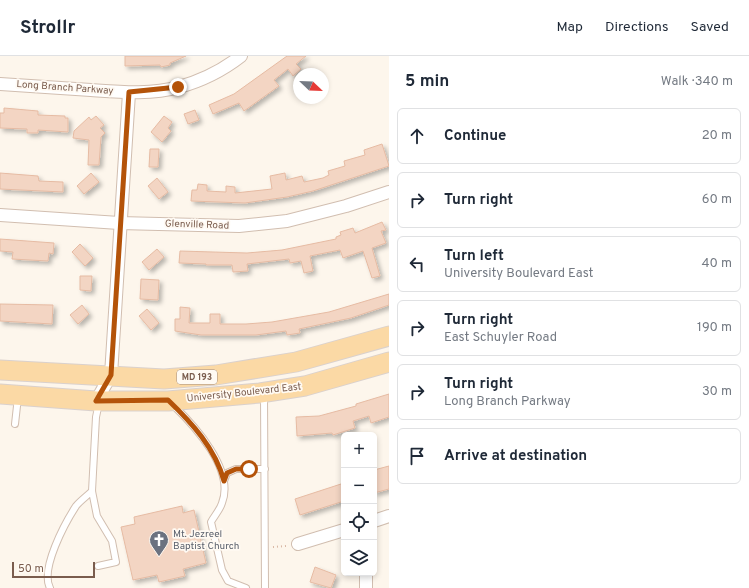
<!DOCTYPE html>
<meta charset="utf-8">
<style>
body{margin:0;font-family:Overpass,sans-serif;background:#f2f2f3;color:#1f2937}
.controls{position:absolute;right:12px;bottom:12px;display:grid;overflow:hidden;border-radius:6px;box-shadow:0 2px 6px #0003}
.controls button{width:36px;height:36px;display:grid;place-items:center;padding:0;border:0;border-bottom:1px solid #e0e1e3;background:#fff;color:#1f2937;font:20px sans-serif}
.compass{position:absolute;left:293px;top:12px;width:36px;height:36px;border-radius:50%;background:#fff;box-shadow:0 2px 6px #0003;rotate:113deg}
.scale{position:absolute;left:12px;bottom:10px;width:83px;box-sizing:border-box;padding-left:4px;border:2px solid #7a5c4d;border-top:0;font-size:11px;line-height:14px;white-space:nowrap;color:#7a5c4d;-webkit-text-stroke:3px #fffaf3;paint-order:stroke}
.stop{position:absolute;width:12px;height:12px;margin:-9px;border:3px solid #b45309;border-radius:50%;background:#fff}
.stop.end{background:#b45309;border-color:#fff;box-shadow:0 1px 4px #0008}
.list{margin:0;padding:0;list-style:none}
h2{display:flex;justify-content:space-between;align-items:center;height:52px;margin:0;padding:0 16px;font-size:17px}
h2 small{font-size:13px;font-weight:400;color:#747a83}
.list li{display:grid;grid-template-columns:26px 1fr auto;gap:12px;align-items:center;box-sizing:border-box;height:56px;margin:0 8px 8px;padding:0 8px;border:1px solid #e0e1e3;border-radius:6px}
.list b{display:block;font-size:15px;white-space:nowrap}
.list p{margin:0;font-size:13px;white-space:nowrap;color:#747a83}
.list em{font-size:13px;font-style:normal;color:#747a83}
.icon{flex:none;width:22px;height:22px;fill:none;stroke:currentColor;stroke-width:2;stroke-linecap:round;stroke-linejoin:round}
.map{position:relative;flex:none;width:389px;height:532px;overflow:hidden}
header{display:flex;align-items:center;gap:24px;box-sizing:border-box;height:56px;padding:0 20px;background:#fff;border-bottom:1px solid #e0e1e3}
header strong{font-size:19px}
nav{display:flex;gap:22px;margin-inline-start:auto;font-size:14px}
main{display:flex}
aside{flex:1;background:#fff}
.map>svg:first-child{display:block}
</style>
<header>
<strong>Strollr</strong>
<nav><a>Map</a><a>Directions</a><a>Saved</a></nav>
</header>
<main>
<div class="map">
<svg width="389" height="532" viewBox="0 0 389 532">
<defs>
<filter id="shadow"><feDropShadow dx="3" dy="3" stdDeviation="2" flood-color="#0004"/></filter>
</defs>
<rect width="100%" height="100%" fill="#fdf6ec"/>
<path fill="#f3d5c3" stroke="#e6bba3" filter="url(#shadow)" d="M 125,0 L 186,0 L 170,7 L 170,9 L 161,11 L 160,9 L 125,10 Z
M 287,0 L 306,0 L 296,8 L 301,13 L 293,20 L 288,13 L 274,24 L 279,30 L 244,55 L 239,47 L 213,58 L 209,49 L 234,38 Z
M 4,52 L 38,55 L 38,59 L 65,60 L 65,62 L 68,62 L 68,76 L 38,74 L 38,77 L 27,77 L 27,73 L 0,72 L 0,57 L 4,57 Z
M 195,54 L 199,64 L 188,68 L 184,58 Z
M 96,60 L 104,69 L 100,72 L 105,77 L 101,81 L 99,109 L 88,109 L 89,84 L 73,82 L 74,75 L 89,61 L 91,64 Z
M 164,60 L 172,66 L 168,72 L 171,75 L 162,86 L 151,76 Z
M 382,88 L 389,110 L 313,135 L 287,141 L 245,147 L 191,145 L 192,134 L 197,134 L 198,128 L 207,129 L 207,135 L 226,136 L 226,130 L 235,131 L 235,137 L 272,133 L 270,120 L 285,117 L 286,124 L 302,120 L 304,126 L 323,122 L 329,119 L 328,115 L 345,110 L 344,105 L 365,99 L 364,94 Z
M 150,93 L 159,93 L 158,111 L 149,111 Z
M 0,117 L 38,120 L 39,125 L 63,126 L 63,136 L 0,133 Z
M 91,117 L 99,126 L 84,138 L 77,130 Z
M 157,122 L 168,136 L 159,143 L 148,130 Z
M 382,166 L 386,174 L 381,175 L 386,187 L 372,192 L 380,220 L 372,222 L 363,195 L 343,202 L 340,194 L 310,200 L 313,215 L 304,217 L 301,205 L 290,207 L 289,203 L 247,208 L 248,215 L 233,216 L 232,209 L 206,209 L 206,208 L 179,207 L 180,195 L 247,197 L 282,194 L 336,183 L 336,181 L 341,179 L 340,176 L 353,172 L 355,177 Z
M 0,183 L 54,187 L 53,198 L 49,197 L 48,205 L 12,203 L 13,196 L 0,195 Z
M 80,188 L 93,202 L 85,210 L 72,196 Z
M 157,193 L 164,201 L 149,214 L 142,206 Z
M 80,220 L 92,220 L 91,235 L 80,234 Z
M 141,223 L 159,224 L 158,244 L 140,243 Z
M 389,238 L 389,249 L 351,262 L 299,273 L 300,277 L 287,279 L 286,275 L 256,279 L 201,279 L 175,275 L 175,263 L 180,263 L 180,251 L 190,252 L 189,267 L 210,267 L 210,258 L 220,258 L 220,268 L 246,268 L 272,266 L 329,256 Z
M 0,248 L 53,249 L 52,268 L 0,265 Z
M 82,249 L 89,258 L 78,268 L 70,259 Z
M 147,253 L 159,267 L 151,274 L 139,260 Z
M 389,338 L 389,361 L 371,367 L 369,360 L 353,365 L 355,372 L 333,379 L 332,377 L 297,380 L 296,361 L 319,360 L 356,350 L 356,348 Z
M 389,410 L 389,433 L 374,437 L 374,414 Z
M 344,427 L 344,445 L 300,459 L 295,443 Z
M 182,450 L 183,457 L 194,454 L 206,507 L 183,513 L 185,520 L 159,526 L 157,519 L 133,524 L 121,471 L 135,468 L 134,461 Z
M 315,511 L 336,519 L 331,532 L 310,526 Z"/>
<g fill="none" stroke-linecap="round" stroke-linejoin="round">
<g stroke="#d1beb0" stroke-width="8">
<path id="service" d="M 264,338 L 265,532
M 173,349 C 195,370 235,414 222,447 C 220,454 214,460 211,466 L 222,514 L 228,525 L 246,532
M 15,368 L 18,341
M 224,425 L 227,417 L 236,413 L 265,413
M 98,510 L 116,506 L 112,485 L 97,460 L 92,435 L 96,361 L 99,347
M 50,532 C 40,513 65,467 76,450 C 80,445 87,440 92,435"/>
</g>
<g stroke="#d1beb0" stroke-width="14">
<path id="minor" d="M 0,28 C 30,30 61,32 91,34 C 120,36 151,39 179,31 C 201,25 223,14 241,0
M 0,159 L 119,167 L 239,170 L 287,165 L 346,150 L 389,136
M 96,345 L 111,319 L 129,37
M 374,465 L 389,460
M 298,488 L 344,474
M 366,517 L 366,532"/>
</g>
<g stroke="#dad1cd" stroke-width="21">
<path id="primary" d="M 0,314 L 164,323 L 216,319 L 296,306 L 389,280
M 0,338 L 96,345 L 168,345 L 260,337 L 305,330 L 389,306"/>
</g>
<path stroke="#d9b8a5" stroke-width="2" stroke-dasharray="1 3" stroke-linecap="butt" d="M 273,491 L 286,490"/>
<use href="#service" stroke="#fff" stroke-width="6"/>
<use href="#minor" stroke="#fff" stroke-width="12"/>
<use href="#primary" stroke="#fbd9a5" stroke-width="19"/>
</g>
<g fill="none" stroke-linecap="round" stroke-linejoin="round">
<path stroke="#b45309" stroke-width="5" d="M 178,31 L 129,36 L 111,319 L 96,345 L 168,344 C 192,367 215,392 224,425 L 227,417 L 236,413 L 249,413"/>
</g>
<defs>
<g id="church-pin" transform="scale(1)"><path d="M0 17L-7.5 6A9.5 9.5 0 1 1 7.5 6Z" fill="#6b7280" stroke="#fffaf3"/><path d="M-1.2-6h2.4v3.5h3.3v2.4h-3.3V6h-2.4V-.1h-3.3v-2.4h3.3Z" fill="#fff"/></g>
</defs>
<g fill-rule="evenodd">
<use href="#church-pin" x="159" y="484"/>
</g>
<g text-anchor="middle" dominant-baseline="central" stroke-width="3.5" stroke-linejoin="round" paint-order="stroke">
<rect fill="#fffaf3" stroke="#a28b7f" stroke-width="1" x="177" y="314" width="40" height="14" rx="3"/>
<g font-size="9" font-weight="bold" fill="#7a5c4d">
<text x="197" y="321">MD 193</text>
</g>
<g font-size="10" fill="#7a5c4d" stroke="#fffaf3">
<text transform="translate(65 32) rotate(4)">Long Branch Parkway</text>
<text transform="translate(197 169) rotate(2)">Glenville Road</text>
<text transform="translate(244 337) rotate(-6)">University Boulevard East</text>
</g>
<g font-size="10" fill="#5b616d" stroke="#fffaf3" text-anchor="start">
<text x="173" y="478">Mt. Jezreel<tspan x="173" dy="12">Baptist Church</tspan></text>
</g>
</g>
</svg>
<div class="controls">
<button>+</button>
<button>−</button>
<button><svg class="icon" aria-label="locate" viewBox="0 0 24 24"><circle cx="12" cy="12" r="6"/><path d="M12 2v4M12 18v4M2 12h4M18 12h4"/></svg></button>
<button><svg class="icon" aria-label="layers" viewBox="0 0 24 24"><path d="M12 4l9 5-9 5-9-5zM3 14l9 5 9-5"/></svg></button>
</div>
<svg class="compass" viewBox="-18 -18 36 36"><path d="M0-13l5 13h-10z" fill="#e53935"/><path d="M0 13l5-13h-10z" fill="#747a83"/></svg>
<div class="scale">50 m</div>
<div class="stop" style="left:249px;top:413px"></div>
<div class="stop end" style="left:178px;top:31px"></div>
</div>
<aside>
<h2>5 min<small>Walk · 340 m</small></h2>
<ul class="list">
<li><svg class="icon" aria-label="ahead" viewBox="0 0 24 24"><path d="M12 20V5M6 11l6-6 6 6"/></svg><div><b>Continue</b></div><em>20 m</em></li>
<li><svg class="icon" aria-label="right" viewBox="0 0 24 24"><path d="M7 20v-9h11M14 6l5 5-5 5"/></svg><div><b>Turn right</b></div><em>60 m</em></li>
<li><svg class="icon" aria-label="left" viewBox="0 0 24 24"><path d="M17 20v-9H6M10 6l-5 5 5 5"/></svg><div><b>Turn left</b><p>University Boulevard East</p></div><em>40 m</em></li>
<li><svg class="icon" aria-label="right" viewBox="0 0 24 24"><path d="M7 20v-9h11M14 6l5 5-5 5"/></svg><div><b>Turn right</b><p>East Schuyler Road</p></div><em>190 m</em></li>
<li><svg class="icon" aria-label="right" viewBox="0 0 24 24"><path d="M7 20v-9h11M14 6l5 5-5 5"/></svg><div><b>Turn right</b><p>Long Branch Parkway</p></div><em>30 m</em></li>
<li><svg class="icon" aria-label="arrive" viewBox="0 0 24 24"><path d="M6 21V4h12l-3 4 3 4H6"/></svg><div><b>Arrive at destination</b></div></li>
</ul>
</aside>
</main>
